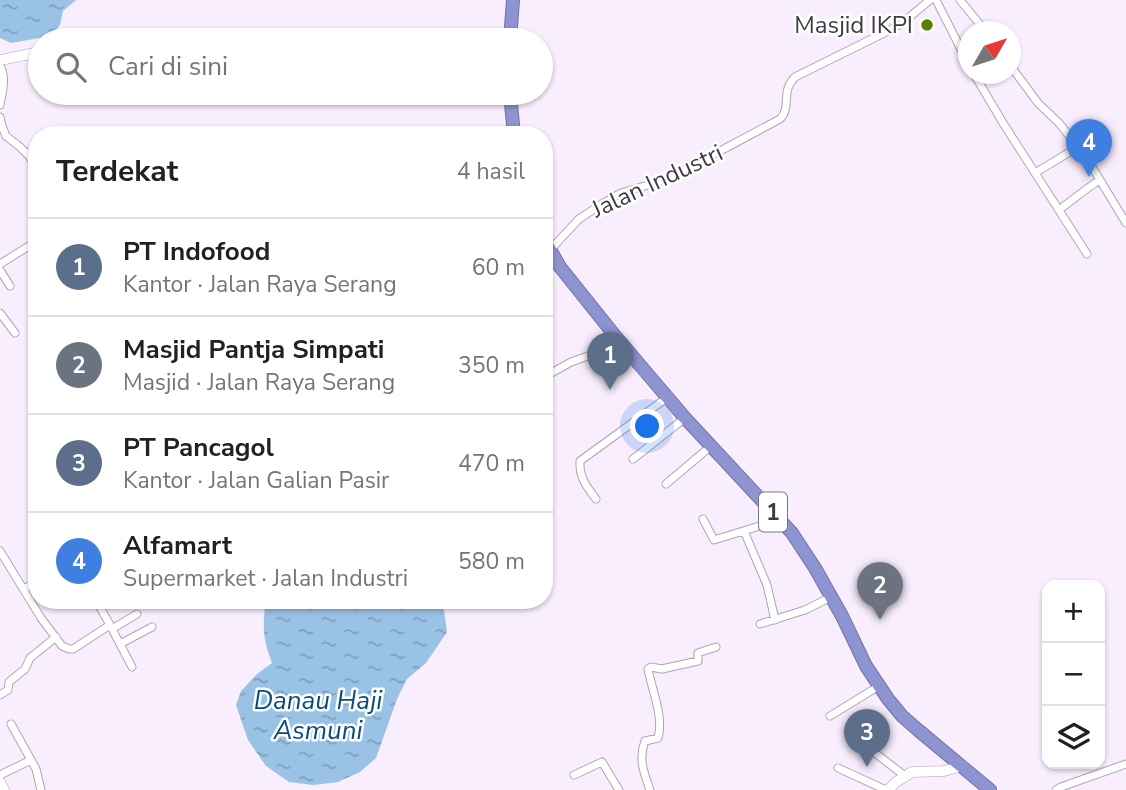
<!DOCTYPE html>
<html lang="id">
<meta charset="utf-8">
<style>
body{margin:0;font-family:"Nunito Sans",sans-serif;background:#f6f6f6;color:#202124}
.controls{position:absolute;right:21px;bottom:21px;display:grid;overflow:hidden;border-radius:14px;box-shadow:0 2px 5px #0004}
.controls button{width:63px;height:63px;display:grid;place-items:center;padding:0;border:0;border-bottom:2px solid #e0e0e0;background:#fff;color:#202124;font:35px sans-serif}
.compass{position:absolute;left:958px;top:21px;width:63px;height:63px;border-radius:50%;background:#fff;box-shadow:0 2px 5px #0004;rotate:51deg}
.you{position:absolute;left:648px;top:427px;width:24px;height:24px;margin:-18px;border:5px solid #fff;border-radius:50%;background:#1a73e8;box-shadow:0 0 0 10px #1a73e833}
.badge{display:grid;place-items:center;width:46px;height:46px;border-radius:50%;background:#0b8043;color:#fff;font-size:23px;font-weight:700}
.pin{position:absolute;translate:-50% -58px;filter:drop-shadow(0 2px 4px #0008)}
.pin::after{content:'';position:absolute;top:37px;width:24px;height:21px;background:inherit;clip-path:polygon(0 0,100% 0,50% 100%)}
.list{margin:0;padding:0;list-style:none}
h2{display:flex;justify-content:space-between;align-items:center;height:91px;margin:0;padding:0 28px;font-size:30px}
h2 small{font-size:23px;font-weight:400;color:#757577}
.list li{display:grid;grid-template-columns:46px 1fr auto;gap:21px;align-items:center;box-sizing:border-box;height:98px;padding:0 28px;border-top:2px solid #e0e0e0}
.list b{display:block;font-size:26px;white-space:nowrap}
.list p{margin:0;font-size:23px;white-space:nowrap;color:#757577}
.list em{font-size:23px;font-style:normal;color:#757577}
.icon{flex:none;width:38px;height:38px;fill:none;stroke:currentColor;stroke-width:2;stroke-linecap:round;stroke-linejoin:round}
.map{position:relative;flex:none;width:1126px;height:790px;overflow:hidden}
.search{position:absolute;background:#fff;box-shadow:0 2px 5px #0004;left:28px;top:28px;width:525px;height:77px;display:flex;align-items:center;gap:18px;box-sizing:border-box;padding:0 24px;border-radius:38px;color:#757577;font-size:26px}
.panel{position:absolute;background:#fff;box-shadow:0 2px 5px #0004;left:28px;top:126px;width:525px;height:483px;border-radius:28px}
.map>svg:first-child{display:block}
</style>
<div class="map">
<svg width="1126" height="790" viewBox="0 0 1126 790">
<defs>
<pattern id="water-ripples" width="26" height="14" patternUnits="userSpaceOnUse" patternTransform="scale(1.75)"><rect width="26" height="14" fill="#99c2e5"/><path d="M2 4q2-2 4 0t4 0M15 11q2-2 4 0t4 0" fill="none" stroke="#7e9fbb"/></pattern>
</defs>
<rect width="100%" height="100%" fill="#f9eefe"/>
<path fill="url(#water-ripples)" d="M 0,0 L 76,0 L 63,11 L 60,25 L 51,36 L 11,43 L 0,38 Z
M 266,600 L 433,600 L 444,610 L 447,632 L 426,663 L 407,679 L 397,699 L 376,758 L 360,772 L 338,782 L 313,785 L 289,782 L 266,766 L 248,740 L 236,705 L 241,691 L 257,674 L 272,663 C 263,639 262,626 266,600 Z"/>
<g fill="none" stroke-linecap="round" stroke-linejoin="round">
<g stroke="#aea4b3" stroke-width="9">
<path id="street" d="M 936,0 L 968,63
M 960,0 L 986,32
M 1010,65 L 1038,103 L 1059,123 L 1086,157 L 1126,223
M 0,66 C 7,78 2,92 0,105
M 974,74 L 1003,123 L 1087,254
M 0,117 L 2,126 L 6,136 L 20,147 L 29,156 L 37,169
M 1035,173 L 1078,147
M 1060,209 C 1074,199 1085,189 1100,180
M 550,250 L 579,219 L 602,204 L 621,193 L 675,177 L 692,166 L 780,119 C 792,107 780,92 795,77 L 886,32 L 901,24 L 930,0
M 0,264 L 37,241
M 0,270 L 10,286
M 0,313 L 15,333
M 546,376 L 571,362 L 588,356 L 596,356 L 619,340
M 633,459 L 685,418
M 666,484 L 711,446
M 596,499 C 586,486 579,477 580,461 L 668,397
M 703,519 L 714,540 L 779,520
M 744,531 L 767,585 L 775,620
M 0,551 L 41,618 L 62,646 L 69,649 L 73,649 L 110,625 L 132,667
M 24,589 L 37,581
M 96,600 L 110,625
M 760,624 L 805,610 L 831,597
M 112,629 L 137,614
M 120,644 L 152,627
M 0,695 L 8,690 L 9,682 L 25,669 L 30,658 L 56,637
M 830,716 L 879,686
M 870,749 L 905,776
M 31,760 L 36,769 L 41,790
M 838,768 L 886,790
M 0,775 L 31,760 L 11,724
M 574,775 L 602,762 L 619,790
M 650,790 C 644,773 638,759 645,741 L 658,738 C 664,716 652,691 648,669 L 651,667 L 662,669 L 698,661 L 698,653 L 716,647
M 1056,790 L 1061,787 L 1126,764"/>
</g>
<g stroke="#aea4b3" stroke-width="11">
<path id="secondary" d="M 493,40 L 510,36
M 0,60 L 40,52
M 221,93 L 266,98 L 293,93
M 0,782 L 4,790
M 888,790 L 896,782 L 912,772 L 944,771 L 963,766"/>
</g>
<g stroke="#72749f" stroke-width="14">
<path id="highway" d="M 510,40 L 513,0
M 510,93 L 514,135
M 544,239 L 560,267 L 616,337 L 685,418 L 792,533 L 815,568 L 842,616 L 866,666 L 888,699 L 902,716 L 918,730 L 990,790"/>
</g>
<use href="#street" stroke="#fff" stroke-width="7"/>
<use href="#secondary" stroke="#fff" stroke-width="10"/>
<use href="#highway" stroke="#8e93d2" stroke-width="12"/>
</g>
<circle fill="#588102" stroke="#fff" stroke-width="2.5" cx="927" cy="25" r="7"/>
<g text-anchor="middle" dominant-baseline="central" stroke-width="5" stroke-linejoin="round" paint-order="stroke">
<rect fill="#fff" stroke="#79767a" stroke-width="2" x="759" y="492.5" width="28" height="39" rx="5"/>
<g font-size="23" font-weight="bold" fill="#3f3b41">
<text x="773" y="512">1</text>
</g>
<g font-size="24" fill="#3f3b41" stroke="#fff" text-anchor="end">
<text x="913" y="25">Masjid IKPI</text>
</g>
<g font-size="24" fill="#3f3b41" stroke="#fff">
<text transform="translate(657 181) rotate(-25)">Jalan Industri</text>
</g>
<g font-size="26" font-style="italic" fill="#0a4c79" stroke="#fff">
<text x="318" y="700">Danau Haji<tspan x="318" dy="30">Asmuni</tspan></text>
</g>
</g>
</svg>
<div class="controls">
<button>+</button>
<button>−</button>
<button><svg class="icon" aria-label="layers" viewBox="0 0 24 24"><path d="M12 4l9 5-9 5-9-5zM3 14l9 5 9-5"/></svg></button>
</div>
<svg class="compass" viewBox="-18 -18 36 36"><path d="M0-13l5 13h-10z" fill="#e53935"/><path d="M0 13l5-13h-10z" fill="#757577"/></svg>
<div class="you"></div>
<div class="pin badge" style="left:610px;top:390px;background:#5c6f8a">1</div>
<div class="pin badge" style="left:880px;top:620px;background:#6b7280">2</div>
<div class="pin badge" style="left:867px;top:767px;background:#5c6f8a">3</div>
<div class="pin badge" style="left:1089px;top:177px;background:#3f7fe0">4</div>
<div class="search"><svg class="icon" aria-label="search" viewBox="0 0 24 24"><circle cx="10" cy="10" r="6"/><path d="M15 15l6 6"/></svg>Cari di sini</div>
<section class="panel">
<h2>Terdekat<small>4 hasil</small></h2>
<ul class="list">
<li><span class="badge" style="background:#5c6f8a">1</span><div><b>PT Indofood</b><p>Kantor · Jalan Raya Serang</p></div><em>60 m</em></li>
<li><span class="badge" style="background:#6b7280">2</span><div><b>Masjid Pantja Simpati</b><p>Masjid · Jalan Raya Serang</p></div><em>350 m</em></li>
<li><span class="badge" style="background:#5c6f8a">3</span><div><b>PT Pancagol</b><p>Kantor · Jalan Galian Pasir</p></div><em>470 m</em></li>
<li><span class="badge" style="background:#3f7fe0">4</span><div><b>Alfamart</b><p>Supermarket · Jalan Industri</p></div><em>580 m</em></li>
</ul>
</section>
</div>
